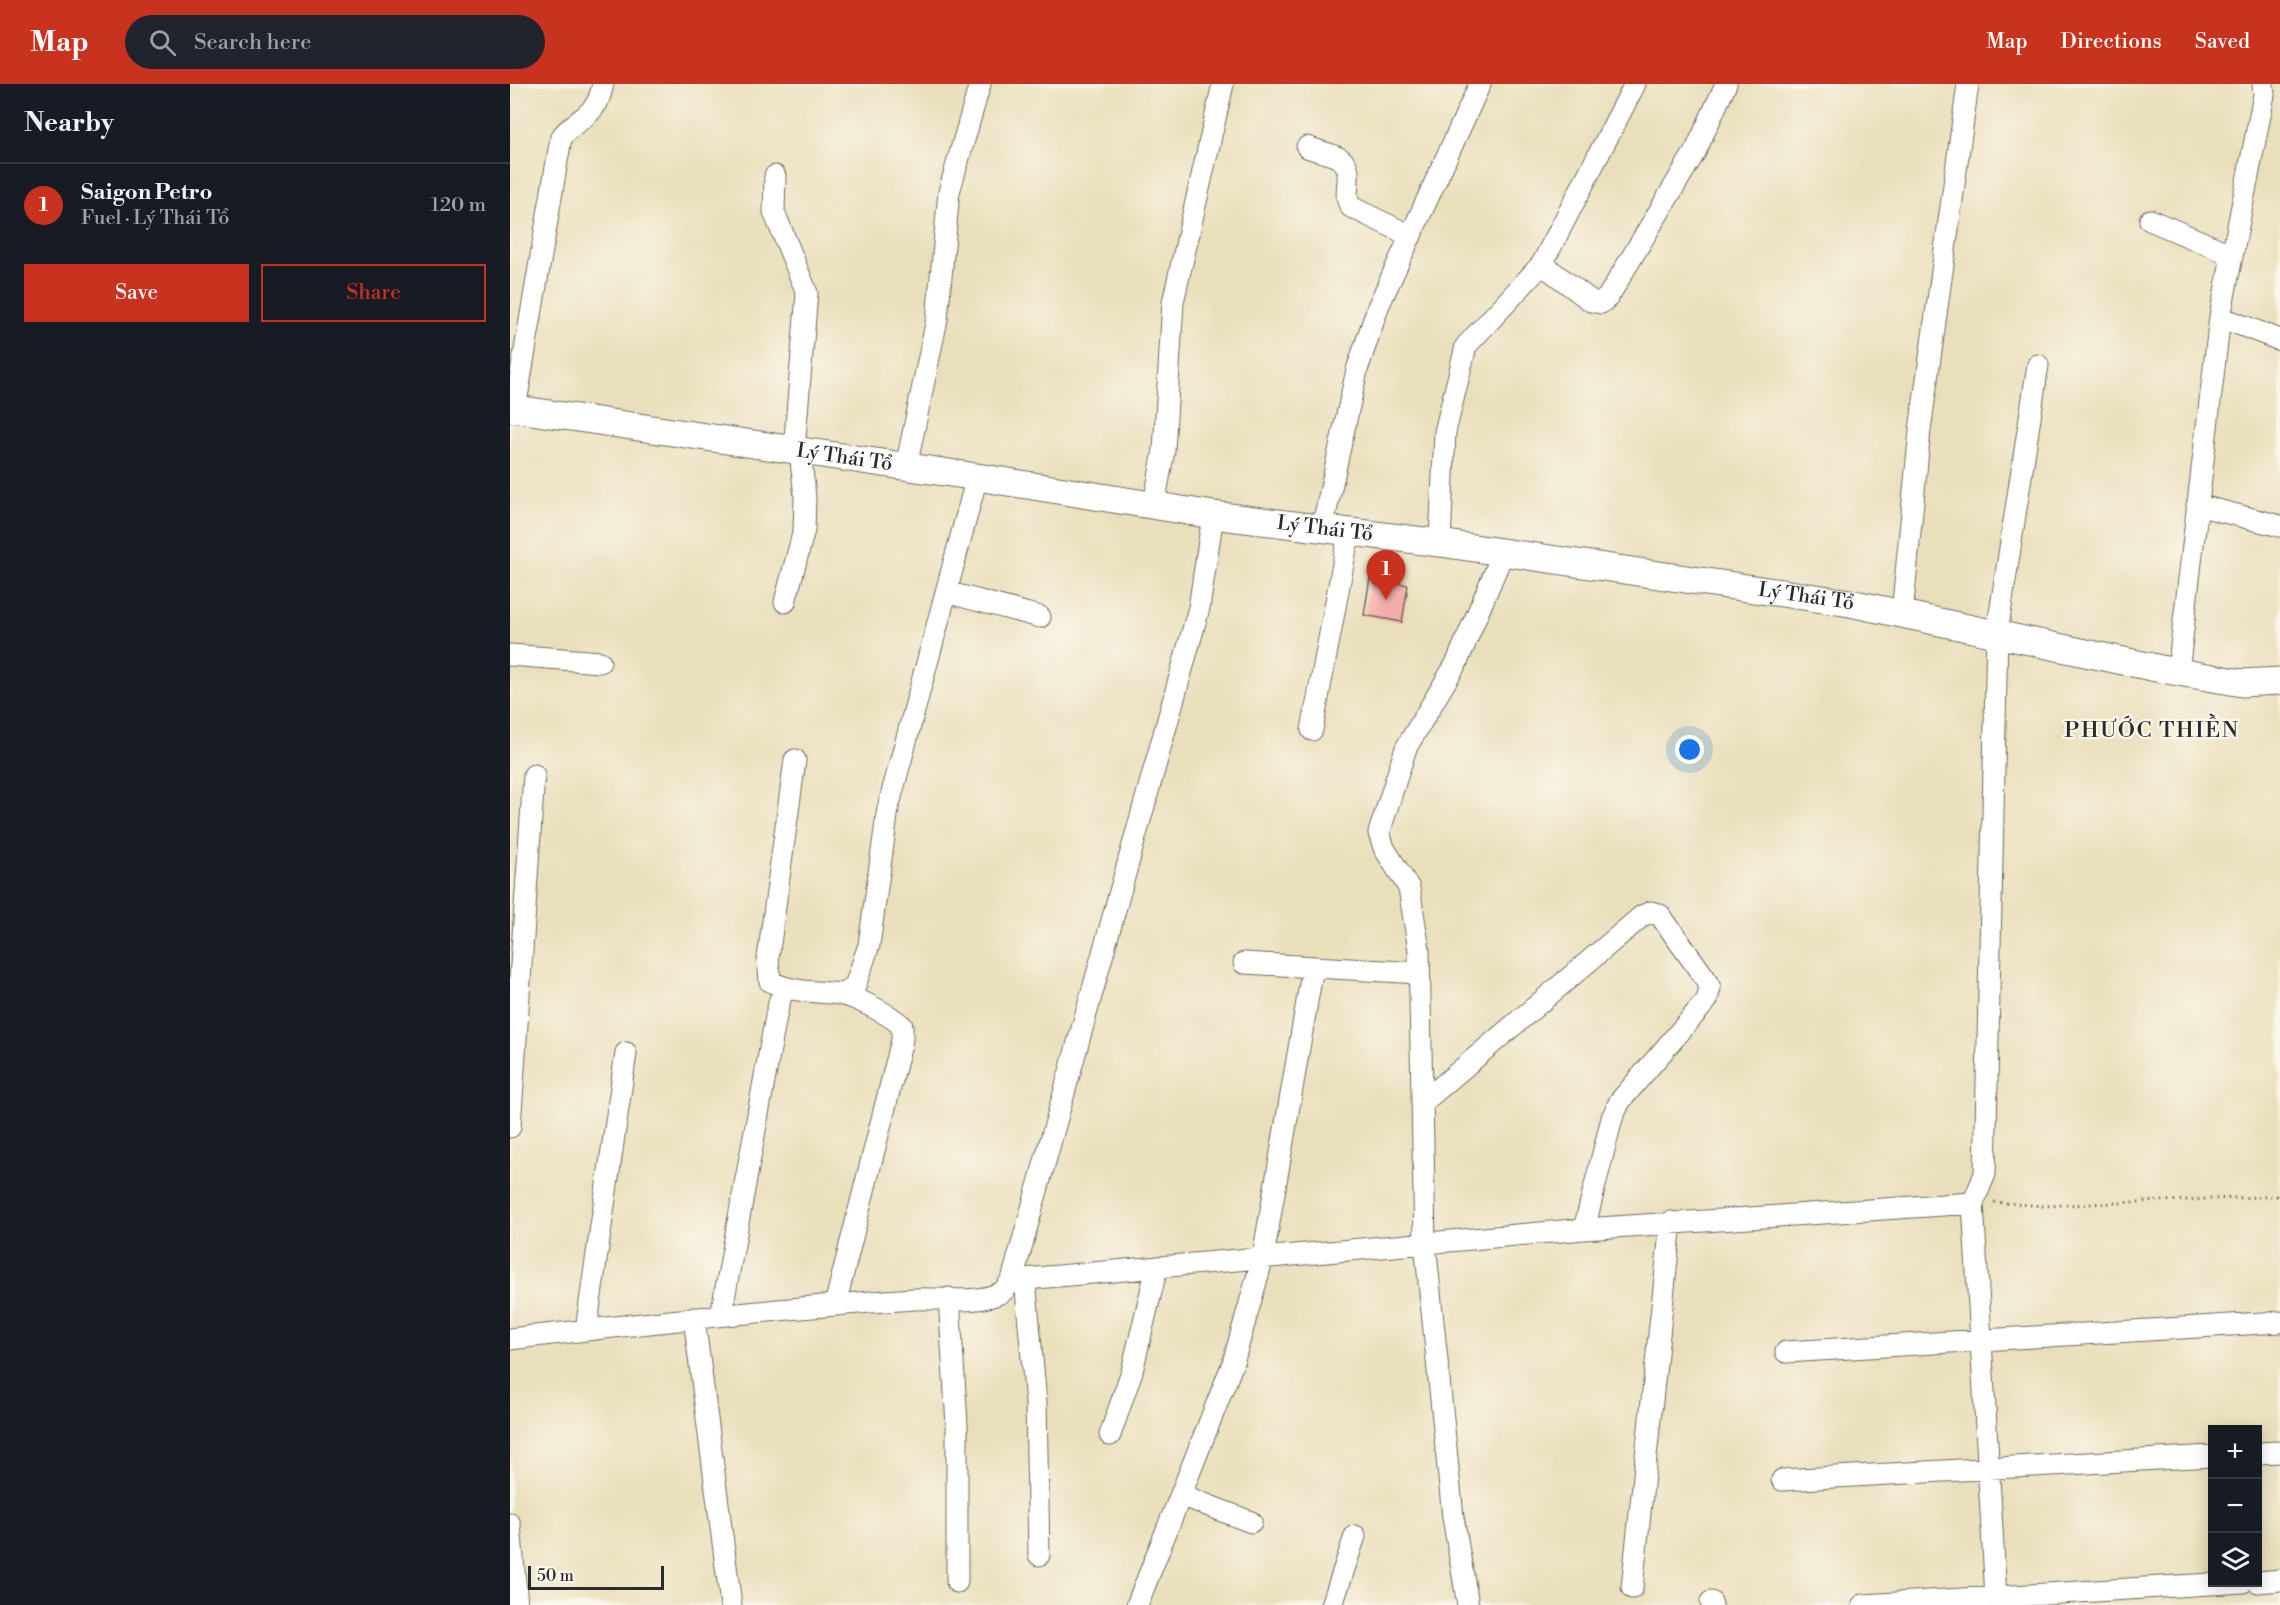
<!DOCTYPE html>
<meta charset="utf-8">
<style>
body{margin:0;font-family:"Libre Bodoni",serif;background:#20242c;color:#f1f3f6}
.controls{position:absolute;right:18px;bottom:18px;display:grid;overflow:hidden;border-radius:0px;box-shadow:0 3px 15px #0003}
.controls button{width:54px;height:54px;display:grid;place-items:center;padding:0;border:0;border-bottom:2px solid #363941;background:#171b24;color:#f1f3f6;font:30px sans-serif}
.scale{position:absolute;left:18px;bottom:15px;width:136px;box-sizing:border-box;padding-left:6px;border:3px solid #2b2b2b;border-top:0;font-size:16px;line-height:21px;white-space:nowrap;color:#2b2b2b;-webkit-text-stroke:4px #fbf7ec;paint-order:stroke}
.you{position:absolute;left:1180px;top:666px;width:21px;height:21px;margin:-15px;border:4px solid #fff;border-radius:50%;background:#1a73e8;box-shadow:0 0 0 9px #1a73e833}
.badge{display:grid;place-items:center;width:39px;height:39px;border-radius:50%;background:#c8321e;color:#fff;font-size:20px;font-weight:700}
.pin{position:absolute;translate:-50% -50px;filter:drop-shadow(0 2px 3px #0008)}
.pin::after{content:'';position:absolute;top:32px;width:21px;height:18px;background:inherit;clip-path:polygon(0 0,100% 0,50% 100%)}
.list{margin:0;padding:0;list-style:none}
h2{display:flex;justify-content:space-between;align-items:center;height:78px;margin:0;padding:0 24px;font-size:26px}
h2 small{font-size:20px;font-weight:400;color:#9ea1a6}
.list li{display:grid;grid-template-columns:39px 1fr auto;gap:18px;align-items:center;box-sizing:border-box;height:84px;padding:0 24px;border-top:2px solid #363941}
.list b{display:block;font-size:22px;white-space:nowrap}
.list p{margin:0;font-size:20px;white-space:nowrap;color:#9ea1a6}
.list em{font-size:20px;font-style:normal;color:#9ea1a6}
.actions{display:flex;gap:12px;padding:18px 24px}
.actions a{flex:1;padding:14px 0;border:2px solid #c8321e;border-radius:0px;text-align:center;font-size:21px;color:#c8321e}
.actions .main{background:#c8321e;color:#fff}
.icon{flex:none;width:33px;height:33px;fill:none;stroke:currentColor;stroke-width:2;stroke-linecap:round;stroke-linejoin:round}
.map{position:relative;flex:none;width:1770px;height:1521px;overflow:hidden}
header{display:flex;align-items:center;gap:36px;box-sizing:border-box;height:84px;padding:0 30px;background:#c8321e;color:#fff}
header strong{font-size:28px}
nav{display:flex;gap:33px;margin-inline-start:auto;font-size:21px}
.search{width:420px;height:54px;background:#20242c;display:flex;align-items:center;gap:15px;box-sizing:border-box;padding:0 21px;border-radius:33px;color:#9ea1a6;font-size:22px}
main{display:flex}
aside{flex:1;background:#171b24}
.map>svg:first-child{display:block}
</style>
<header>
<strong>Map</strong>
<div class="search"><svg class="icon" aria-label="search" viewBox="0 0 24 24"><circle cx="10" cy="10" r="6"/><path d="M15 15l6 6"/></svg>Search here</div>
<nav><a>Map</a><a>Directions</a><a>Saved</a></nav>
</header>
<main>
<aside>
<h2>Nearby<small></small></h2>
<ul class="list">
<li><span class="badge">1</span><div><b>Saigon Petro</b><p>Fuel · Lý Thái Tổ</p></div><em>120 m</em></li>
</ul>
<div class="actions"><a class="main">Save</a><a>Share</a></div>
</aside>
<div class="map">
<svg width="1770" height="1521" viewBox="0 0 1770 1521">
<rect width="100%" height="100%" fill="#fbf7ec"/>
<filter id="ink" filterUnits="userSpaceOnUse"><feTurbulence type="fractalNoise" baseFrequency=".0167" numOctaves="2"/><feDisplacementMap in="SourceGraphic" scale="12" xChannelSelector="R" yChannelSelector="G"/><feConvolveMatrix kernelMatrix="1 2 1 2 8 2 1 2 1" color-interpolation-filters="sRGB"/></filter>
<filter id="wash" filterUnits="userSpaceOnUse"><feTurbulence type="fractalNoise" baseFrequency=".008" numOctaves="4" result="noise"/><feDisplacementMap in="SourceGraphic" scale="24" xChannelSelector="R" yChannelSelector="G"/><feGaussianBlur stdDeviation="1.35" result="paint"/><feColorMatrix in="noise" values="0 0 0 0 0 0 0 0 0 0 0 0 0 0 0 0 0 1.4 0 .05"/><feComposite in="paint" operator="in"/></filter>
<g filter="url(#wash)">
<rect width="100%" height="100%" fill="#eadfbb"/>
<g id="blocks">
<path fill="#f4ada9" d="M 860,494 L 898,501 L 892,538 L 854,531 Z"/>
</g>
</g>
<g filter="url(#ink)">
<use href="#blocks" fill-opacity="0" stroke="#6e6a5d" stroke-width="1.5"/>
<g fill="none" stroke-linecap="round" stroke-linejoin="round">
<g stroke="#6e6a5d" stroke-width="23">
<path id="minor" d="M 797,63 C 807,67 820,69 829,74 C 848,85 830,108 841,123 L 901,152
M 265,92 L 264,128 L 297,209 L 284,366
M 1640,136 L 1722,171
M 1032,180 L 1081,217 L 1091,219 L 1098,213 L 1186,66 L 1216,0
M 1710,233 L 1770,256
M 5,325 L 51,54 C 60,40 75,36 84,23 C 90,16 91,8 93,0
M 396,383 L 427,235 L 439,108 L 470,0
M 644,421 L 654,366 L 663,218 L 713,0
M 1687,421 L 1770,442
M 812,445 L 847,286 L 868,223 L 970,0
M 930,459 L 935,348 L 956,262 L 1032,180 L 1125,0
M 436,508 L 530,533
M 275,518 L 294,446 L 295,413 L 290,367
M 1392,530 L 1410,346 L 1458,0
M 0,571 L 90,578
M 1668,588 L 1710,233 L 1754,11 L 1753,0
M 802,646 L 839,448
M 285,676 L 258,874 L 260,897 C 281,909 305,907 329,910 C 344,912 381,931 392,942 L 392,956 L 325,1221
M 734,879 L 909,889
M 333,910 L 345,902 L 359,861 L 378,724 L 467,393
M 912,1019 L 1132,832 L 1141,828 L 1150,831 L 1195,894 L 1200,904 L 1197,916 L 1110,1017 L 1102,1034 L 1074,1145
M 0,1043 L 24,691
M 1463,1119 L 1486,1514
M 515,1195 L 526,1319 L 529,1471
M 502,1196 L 689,524 L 703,431
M 439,1214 L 447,1341 L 447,1498
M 211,1231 L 267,927 L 273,905
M 184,1234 L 221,1521
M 76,1246 L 116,969
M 0,1255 C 134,1239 269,1224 404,1215 C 432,1213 464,1221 490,1209 C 495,1207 498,1200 502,1196 L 515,1195 L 1074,1145 L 1463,1119 L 1475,1090 L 1487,549 L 1528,281
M 1276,1268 L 1770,1238
M 600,1351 L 622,1287 L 647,1183
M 1748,1369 L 1770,1368
M 1272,1396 L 1702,1372
M 671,1411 L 741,1438
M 0,1440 L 7,1521
M 1748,1498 L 1770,1496
M 1122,1504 L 1161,1138
M 1201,1518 L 1202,1521
M 627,1521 L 723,1279 L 753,1173 L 803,883
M 822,1521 L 845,1452
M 958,1521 L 943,1433 L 915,1159 L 909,866 L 899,804 L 874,764 L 869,749 L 896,664 L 947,578 L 993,469
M 1353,1521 L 1733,1498"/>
</g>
<g stroke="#6e6a5d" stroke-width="29">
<g id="major">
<path id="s1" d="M 0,324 L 467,393 L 703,431 L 930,459 L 1340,519 L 1651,585 L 1732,599 L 1770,597"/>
</g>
</g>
<path stroke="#6e6a5d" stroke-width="3" stroke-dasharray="1.5 4.5" stroke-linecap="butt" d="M 1484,1118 L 1532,1122 L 1770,1112"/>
<use href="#minor" stroke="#fff" stroke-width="21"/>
<use href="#major" stroke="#fff" stroke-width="27"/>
</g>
</g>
<g text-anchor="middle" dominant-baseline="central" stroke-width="4.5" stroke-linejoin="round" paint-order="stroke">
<g font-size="20" fill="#2b2b2b" stroke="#fbf7ec">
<text stroke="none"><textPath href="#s1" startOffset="338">Lý Thái Tổ</textPath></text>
<text stroke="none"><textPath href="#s1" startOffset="824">Lý Thái Tổ</textPath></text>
<text stroke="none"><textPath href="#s1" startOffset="1310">Lý Thái Tổ</textPath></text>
</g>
<g font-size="22" letter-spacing="1.5" fill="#2b2b2b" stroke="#fbf7ec">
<text x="1642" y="646">PHƯỚC THIỀN</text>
</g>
</g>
</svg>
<div class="controls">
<button>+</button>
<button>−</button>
<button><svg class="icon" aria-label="layers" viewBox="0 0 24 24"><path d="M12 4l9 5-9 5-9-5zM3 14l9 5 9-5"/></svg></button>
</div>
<div class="scale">50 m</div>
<div class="you"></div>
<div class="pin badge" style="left:876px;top:516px">1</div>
</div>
</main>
